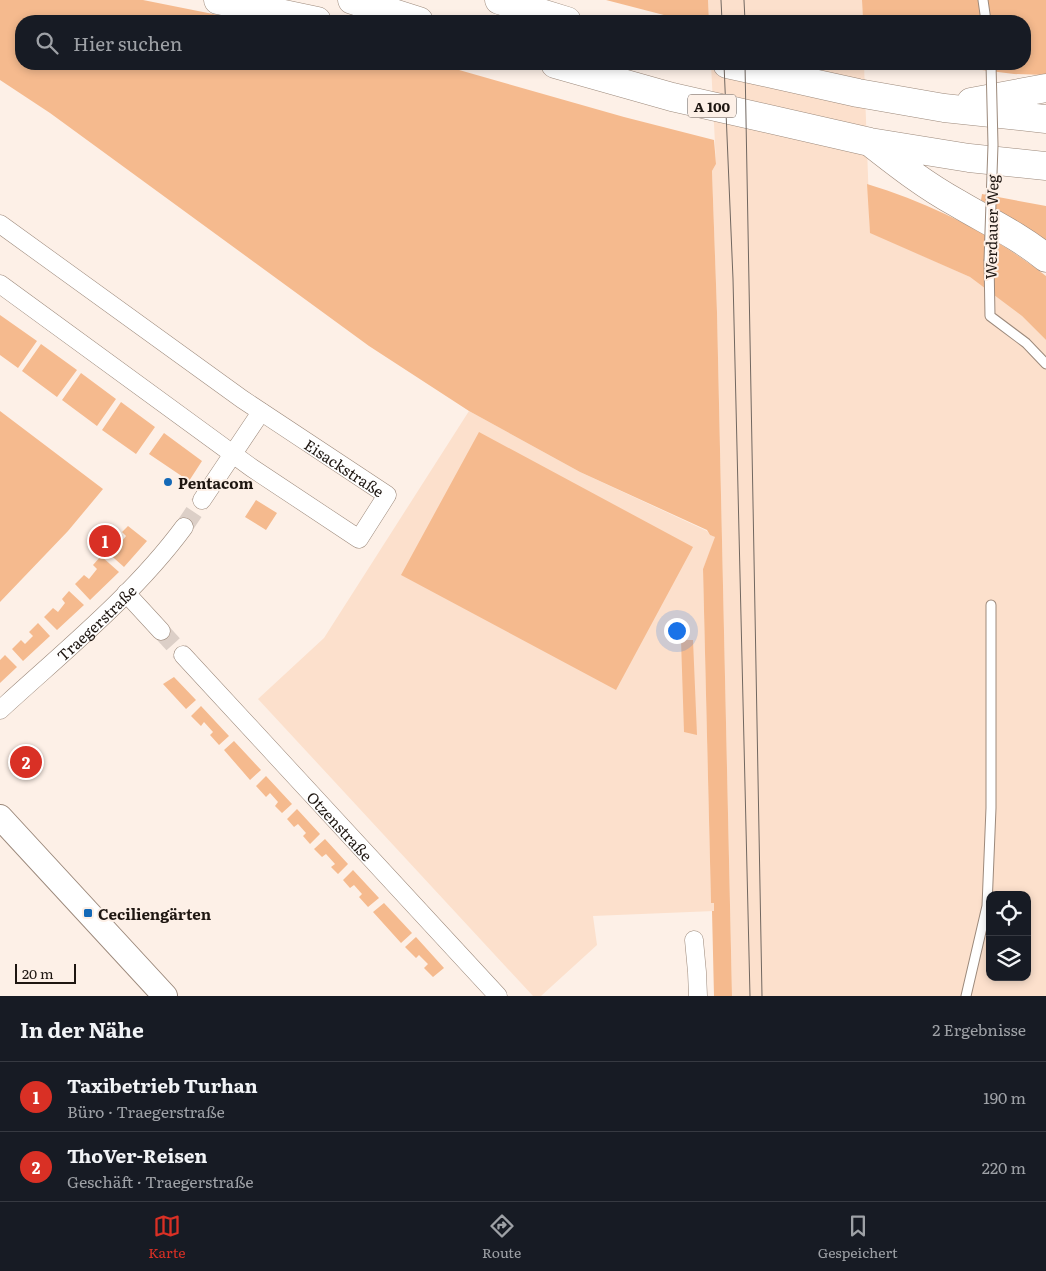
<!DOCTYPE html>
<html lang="de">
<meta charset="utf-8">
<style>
body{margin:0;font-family:Literata,serif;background:#242831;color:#f1f3f6}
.controls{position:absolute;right:15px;bottom:15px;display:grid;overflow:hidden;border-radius:10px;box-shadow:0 2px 8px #0003}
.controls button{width:45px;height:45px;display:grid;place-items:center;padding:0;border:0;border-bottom:1px solid #363941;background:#171b24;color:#f1f3f6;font:25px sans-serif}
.scale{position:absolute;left:15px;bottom:12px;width:61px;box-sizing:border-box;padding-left:5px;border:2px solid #1e1611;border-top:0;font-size:14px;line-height:18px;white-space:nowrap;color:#1e1611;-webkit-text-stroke:4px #fdf0e7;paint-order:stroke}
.you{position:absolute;left:676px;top:630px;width:18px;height:18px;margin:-12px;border:4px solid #fff;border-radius:50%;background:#1a73e8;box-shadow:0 0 0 8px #1a73e833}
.badge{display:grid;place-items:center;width:32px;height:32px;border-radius:50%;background:#d93025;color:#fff;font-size:16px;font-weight:700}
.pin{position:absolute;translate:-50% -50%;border:2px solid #fff;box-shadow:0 1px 5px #0006}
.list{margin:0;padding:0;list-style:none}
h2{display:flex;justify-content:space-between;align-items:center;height:65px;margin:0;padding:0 20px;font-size:21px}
h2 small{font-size:16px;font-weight:400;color:#9ea1a6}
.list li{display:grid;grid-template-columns:32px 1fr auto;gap:15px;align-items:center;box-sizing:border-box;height:70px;padding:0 20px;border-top:1px solid #363941}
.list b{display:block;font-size:19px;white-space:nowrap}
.list p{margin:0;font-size:16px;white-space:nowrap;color:#9ea1a6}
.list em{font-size:16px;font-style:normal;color:#9ea1a6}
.icon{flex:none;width:28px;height:28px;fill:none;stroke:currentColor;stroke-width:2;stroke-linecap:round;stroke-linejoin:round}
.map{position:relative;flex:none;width:1046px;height:996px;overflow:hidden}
.search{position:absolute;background:#171b24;box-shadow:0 2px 8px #0003;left:15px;right:15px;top:15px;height:55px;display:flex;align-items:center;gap:12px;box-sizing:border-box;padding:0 18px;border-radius:20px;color:#9ea1a6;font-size:19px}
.sheet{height:205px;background:#171b24}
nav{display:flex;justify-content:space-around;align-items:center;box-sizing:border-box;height:70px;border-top:1px solid #363941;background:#171b24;font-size:14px;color:#9ea1a6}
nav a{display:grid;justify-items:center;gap:2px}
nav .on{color:#d93025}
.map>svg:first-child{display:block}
</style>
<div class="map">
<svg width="1046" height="996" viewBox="0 0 1046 996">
<rect width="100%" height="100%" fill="#fdf0e7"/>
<path fill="#fce0cc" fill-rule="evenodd" d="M 708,0 L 862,0 L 863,21 L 709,21 Z
M 711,64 L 864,64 L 870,232 L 970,277 L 1022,316 L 1046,340 L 1046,996 L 732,996 L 717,312 L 712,171 L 716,164 ZM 990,895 L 1027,895 L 1027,977 L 990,977 Z
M 469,411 L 580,472 L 707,531 L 710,535 L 716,537 L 703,569 L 711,903 L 714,903 L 714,911 L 593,916 L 597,945 L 541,996 L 533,996 L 258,699 L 324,638 Z"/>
<path fill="#f5ba8e" d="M 0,0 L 143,0 L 248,21 L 21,21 L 21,64 L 438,64 L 624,117 L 714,140 L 716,164 L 712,171 L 717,312 L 732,996 L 714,996 L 712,911 L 714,911 L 714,903 L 711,903 L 703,569 L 715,537 L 710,535 L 707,530 L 580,472 L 469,411 L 369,346 L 50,113 L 0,80 Z
M 606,0 L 708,0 L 709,21 L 687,21 Z
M 862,0 L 1046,0 L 1046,75 L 1014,74 L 934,64 L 1025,64 L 1025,21 L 863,21 Z
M 867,184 C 933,204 992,234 1046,276 L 1046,340 L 1022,316 L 970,277 L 870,233 Z
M 982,194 L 1046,206 L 1046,241 L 1010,217 L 981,200 Z
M 0,315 L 37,341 L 18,368 L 0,355 Z
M 41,344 L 77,370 L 57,397 L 22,371 Z
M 81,373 L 116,399 L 97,426 L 62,400 Z
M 121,402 L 155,427 L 136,454 L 102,430 Z
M 0,411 L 103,489 L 68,531 L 0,602 Z
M 479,432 L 693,547 L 616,690 L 401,575 Z
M 164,433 L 202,461 L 189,481 L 149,454 Z
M 256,500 L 277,513 L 266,530 L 245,517 Z
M 128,526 L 147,541 L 124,567 L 106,551 L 114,542 L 119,545 L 126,536 L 122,532 Z
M 101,556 L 119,572 L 90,600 L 75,584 L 84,575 L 89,579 L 97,569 L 93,565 Z
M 69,591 L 84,605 L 57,630 L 44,617 L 53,608 L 58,612 L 65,603 L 62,599 Z
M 38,623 L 50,636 L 23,661 L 12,649 L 21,640 L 25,644 L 33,636 L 29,632 Z
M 681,640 L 693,640 L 697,735 L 684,732 Z
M 5,655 L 17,667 L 0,683 L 0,660 Z
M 174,677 L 196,700 L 186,709 L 163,684 Z
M 201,706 L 229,736 L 219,745 L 210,735 L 213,732 L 204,722 L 201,726 L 191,716 Z
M 234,741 L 261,770 L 250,780 L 224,750 Z
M 266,776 L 292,804 L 282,813 L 275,806 L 278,802 L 270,793 L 266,797 L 256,786 Z
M 297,809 L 320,834 L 310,844 L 303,836 L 306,833 L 298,824 L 294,827 L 287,819 Z
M 325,839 L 348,864 L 338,874 L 331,867 L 335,864 L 326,854 L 322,857 L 314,849 Z
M 353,870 L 379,898 L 368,907 L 359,897 L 362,894 L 354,885 L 350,888 L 343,880 Z
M 384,903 L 412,933 L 401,943 L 373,912 Z
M 416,937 L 444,968 L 433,977 L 424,968 L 428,964 L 419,955 L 416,958 L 405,947 Z"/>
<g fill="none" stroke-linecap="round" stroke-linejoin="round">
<path stroke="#dccfc7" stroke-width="18" stroke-dasharray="18 9" stroke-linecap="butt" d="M 184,527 L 202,500
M 161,631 L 183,655"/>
<g stroke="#9c897b" stroke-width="11">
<path id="lane" d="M 983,0 L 986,21
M 989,261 L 990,316 L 1026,343 L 1046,364
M 966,996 L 987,906 L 991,808 L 991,605"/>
</g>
<g stroke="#9c897b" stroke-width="19">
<g id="street">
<path id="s1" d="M 0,224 L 242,399 L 387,495 L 359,539 L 252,468 L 0,284"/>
<path d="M 202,500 L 261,412"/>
<path d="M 126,593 L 161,631"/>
<path id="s2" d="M 183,655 L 498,996"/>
<path id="s3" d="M 0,710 C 62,653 134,595 184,527"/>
<path d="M 694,940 L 697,972 L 698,996"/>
</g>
</g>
<g stroke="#9c897b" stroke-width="26">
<path id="secondary" d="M 0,817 L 165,996"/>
</g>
<g stroke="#9c897b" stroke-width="29">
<path id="highway" d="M 218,0 L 317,21
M 352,0 L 419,21
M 499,0 L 567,21
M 555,64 L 672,97 L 870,142 L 969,158 L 1046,166
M 727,64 L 858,93 L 944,108 L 1046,119
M 971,102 L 1046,88
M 871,143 C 899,165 926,186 957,203 C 987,221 1018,235 1046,258"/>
</g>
<use href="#lane" stroke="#fff" stroke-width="9"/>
<use href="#street" stroke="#fff" stroke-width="18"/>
<use href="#secondary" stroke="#fff" stroke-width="24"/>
<use href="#highway" stroke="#fff" stroke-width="28"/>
<path stroke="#716760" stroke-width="1" d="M 721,0 L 722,21
M 744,0 L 745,21
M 724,64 L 733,279 L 750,996
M 745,64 L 762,996"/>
<g stroke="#9c897b" stroke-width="11" stroke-linecap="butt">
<path id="lane-bridge" d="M 989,261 L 993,145 L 991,64"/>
</g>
<use href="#lane-bridge" stroke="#fff" stroke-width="9"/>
</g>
<g fill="#1469b7" stroke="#fdf0e7" stroke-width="2">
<circle cx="168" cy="482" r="5"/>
<rect x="83" y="908" width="10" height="10" rx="2.5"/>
</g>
<g text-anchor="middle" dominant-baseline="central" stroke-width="4" stroke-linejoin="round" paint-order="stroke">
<rect fill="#fdf0e7" stroke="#615751" stroke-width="1" x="688" y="94.5" width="48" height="23" rx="4"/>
<g font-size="14" font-weight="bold" fill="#1e1611">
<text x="712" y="106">A 100</text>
</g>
<g font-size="15" fill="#1e1611" stroke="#fdf0e7">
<text transform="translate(991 227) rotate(-89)">Werdauer Weg</text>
<text stroke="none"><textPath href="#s1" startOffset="422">Eisackstraße</textPath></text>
<text stroke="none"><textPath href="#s3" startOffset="130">Traegerstraße</textPath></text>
<text stroke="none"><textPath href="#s2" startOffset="232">Otzenstraße</textPath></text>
</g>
<g font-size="15" font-weight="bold" fill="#1e1611" stroke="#fdf0e7" text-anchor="start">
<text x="178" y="482">Pentacom</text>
<text x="98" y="913">Ceciliengärten</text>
</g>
</g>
</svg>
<div class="controls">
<button><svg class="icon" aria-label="locate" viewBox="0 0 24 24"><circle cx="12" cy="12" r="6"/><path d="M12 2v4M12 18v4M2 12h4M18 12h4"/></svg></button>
<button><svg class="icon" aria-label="layers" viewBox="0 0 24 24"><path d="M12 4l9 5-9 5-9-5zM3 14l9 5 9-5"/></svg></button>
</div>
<div class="scale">20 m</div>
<div class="you"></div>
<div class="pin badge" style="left:105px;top:541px">1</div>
<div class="pin badge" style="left:26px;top:762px">2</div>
<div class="search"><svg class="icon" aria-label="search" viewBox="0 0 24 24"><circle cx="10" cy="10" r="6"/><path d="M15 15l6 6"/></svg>Hier suchen</div>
</div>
<section class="sheet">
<h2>In der Nähe<small>2 Ergebnisse</small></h2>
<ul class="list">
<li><span class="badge">1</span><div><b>Taxibetrieb Turhan</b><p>Büro · Traegerstraße</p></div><em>190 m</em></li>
<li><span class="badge">2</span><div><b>ThoVer-Reisen</b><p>Geschäft · Traegerstraße</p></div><em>220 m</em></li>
</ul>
</section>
<nav>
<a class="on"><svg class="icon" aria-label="map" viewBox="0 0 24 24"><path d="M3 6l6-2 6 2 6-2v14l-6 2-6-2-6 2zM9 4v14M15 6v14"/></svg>Karte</a>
<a><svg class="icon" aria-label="directions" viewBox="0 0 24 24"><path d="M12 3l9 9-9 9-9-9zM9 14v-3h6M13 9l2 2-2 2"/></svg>Route</a>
<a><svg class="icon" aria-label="saved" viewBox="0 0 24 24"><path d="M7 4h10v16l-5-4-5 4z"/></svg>Gespeichert</a>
</nav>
